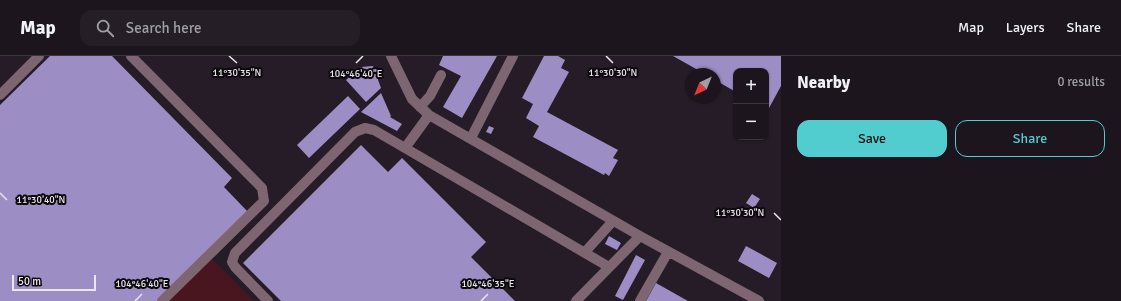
<!DOCTYPE html>
<meta charset="utf-8">
<style>
body{margin:0;font-family:Signika,sans-serif;background:#251e26;color:#f1f3f6}
.controls{position:absolute;right:12px;top:12px;display:grid;overflow:hidden;border-radius:8px;box-shadow:0 1px 3px #0004}
.controls button{width:36px;height:36px;display:grid;place-items:center;padding:0;border:0;border-bottom:1px solid #3a343b;background:#1c151d;color:#f1f3f6;font:20px sans-serif}
.compass{position:absolute;left:685px;top:12px;width:36px;height:36px;border-radius:50%;background:#1c151d;box-shadow:0 1px 3px #0004;rotate:223deg}
.scale{position:absolute;left:12px;bottom:10px;width:84px;box-sizing:border-box;padding-left:4px;border:2px solid #ebe5ec;border-top:0;font-size:11px;line-height:14px;white-space:nowrap;color:#ebe5ec;-webkit-text-stroke:3px #0c080d;paint-order:stroke}
.list{margin:0;padding:0;list-style:none}
h2{display:flex;justify-content:space-between;align-items:center;height:52px;margin:0;padding:0 16px;font-size:17px}
h2 small{font-size:13px;font-weight:400;color:#a09fa4}
.actions{display:flex;gap:8px;padding:12px 16px}
.actions a{flex:1;padding:9px 0;border:1px solid #52cdcf;border-radius:12px;text-align:center;font-size:14px;color:#52cdcf}
.actions .main{background:#52cdcf;color:#111}
.icon{flex:none;width:22px;height:22px;fill:none;stroke:currentColor;stroke-width:2;stroke-linecap:round;stroke-linejoin:round}
.map{position:relative;flex:none;width:781px;height:245px;overflow:hidden}
header{display:flex;align-items:center;gap:24px;box-sizing:border-box;height:56px;padding:0 20px;background:#1c151d;border-bottom:1px solid #3a343b}
header strong{font-size:19px}
nav{display:flex;gap:22px;margin-inline-start:auto;font-size:14px}
.search{width:280px;height:36px;background:#251e26;display:flex;align-items:center;gap:10px;box-sizing:border-box;padding:0 14px;border-radius:12px;color:#a09fa4;font-size:15px}
main{display:flex}
aside{flex:1;background:#1c151d}
.map>svg:first-child{display:block}
</style>
<header>
<strong>Map</strong>
<div class="search"><svg class="icon" aria-label="search" viewBox="0 0 24 24"><circle cx="10" cy="10" r="6"/><path d="M15 15l6 6"/></svg>Search here</div>
<nav><a>Map</a><a>Layers</a><a>Share</a></nav>
</header>
<main>
<div class="map">
<svg width="781" height="245" viewBox="0 0 781 245">
<rect width="100%" height="100%" fill="#251c27"/>
<path fill="#49151f" d="M 211,202 L 254,245 L 168,245 Z"/>
<path fill="#9d8dc5" d="M 50,0 L 112,0 L 232,122 L 224,131 L 248,156 L 157,245 L 0,245 L 0,49 Z
M 443,0 L 497,0 L 462,62 L 443,51 L 461,20 L 439,9 Z
M 544,0 L 558,0 L 565,4 L 561,12 L 569,16 L 547,56 L 618,94 L 613,102 L 618,104 L 609,120 L 605,117 L 604,119 L 533,81 L 539,70 L 526,62 L 533,48 L 522,42 Z
M 673,0 L 781,0 L 781,30 L 768,54 L 766,53 L 766,15 L 736,15 L 736,36 L 715,24 L 715,18 L 705,18 Z
M 373,10 L 381,32 L 366,46 L 346,24 L 361,11 Z
M 381,37 L 391,60 L 390,61 L 402,68 L 397,75 L 361,56 Z
M 348,40 L 360,53 L 309,102 L 297,89 Z
M 489,70 L 494,72 L 491,78 L 486,76 Z
M 361,89 L 388,116 L 402,102 L 486,186 L 471,201 L 515,245 L 281,245 L 243,207 Z
M 752,138 L 760,143 L 754,152 L 746,147 Z
M 609,180 L 621,187 L 617,194 L 605,188 Z
M 746,190 L 777,207 L 769,222 L 738,205 Z
M 636,199 L 645,204 L 623,244 L 615,240 Z
M 656,227 L 688,245 L 646,245 Z"/>
<g fill="none" stroke-linecap="round" stroke-linejoin="round">
<path stroke="#7e6572" stroke-width="10" d="M 131,0 L 262,132 L 264,145 L 162,245
M 391,0 L 412,43 L 429,59 L 640,180 L 759,245
M 0,39 L 39,0
M 420,51 L 430,40 L 441,19
M 471,82 L 513,0
M 405,92 L 429,59
M 585,196 L 613,165
M 268,245 L 235,211 L 232,206 L 235,197 L 355,76 L 365,72 L 374,74 L 405,92 L 609,211
M 576,245 L 640,180
M 640,245 L 668,196"/>
</g>
<path fill="none" stroke="#ebe5ec" stroke-width="1.5" d="M 229,0 L 237,7M 606,0 L 613,7M 356,7 L 363,0M 0,137 L 7,144M 774,157 L 781,164M 135,245 L 142,238M 481,245 L 488,238"/>
<g font-size="10" text-anchor="middle" fill="#ebe5ec" stroke="#0c080d" stroke-width="4" stroke-linejoin="round" paint-order="stroke">
<text x="237" y="20">11°30'35"N</text>
<text x="613" y="20">11°30'30"N</text>
<text x="356" y="21">104°46'40"E</text>
<text x="41" y="147">11°30'40"N</text>
<text x="740" y="160">11°30'30"N</text>
<text x="142" y="231">104°46'40"E</text>
<text x="488" y="231">104°46'35"E</text>
</g>
</svg>
<div class="controls">
<button>+</button>
<button>−</button>
</div>
<svg class="compass" viewBox="-18 -18 36 36"><path d="M0-13l5 13h-10z" fill="#e53935"/><path d="M0 13l5-13h-10z" fill="#a09fa4"/></svg>
<div class="scale">50 m</div>
</div>
<aside>
<h2>Nearby<small>0 results</small></h2>
<ul class="list">
</ul>
<div class="actions"><a class="main">Save</a><a>Share</a></div>
</aside>
</main>
